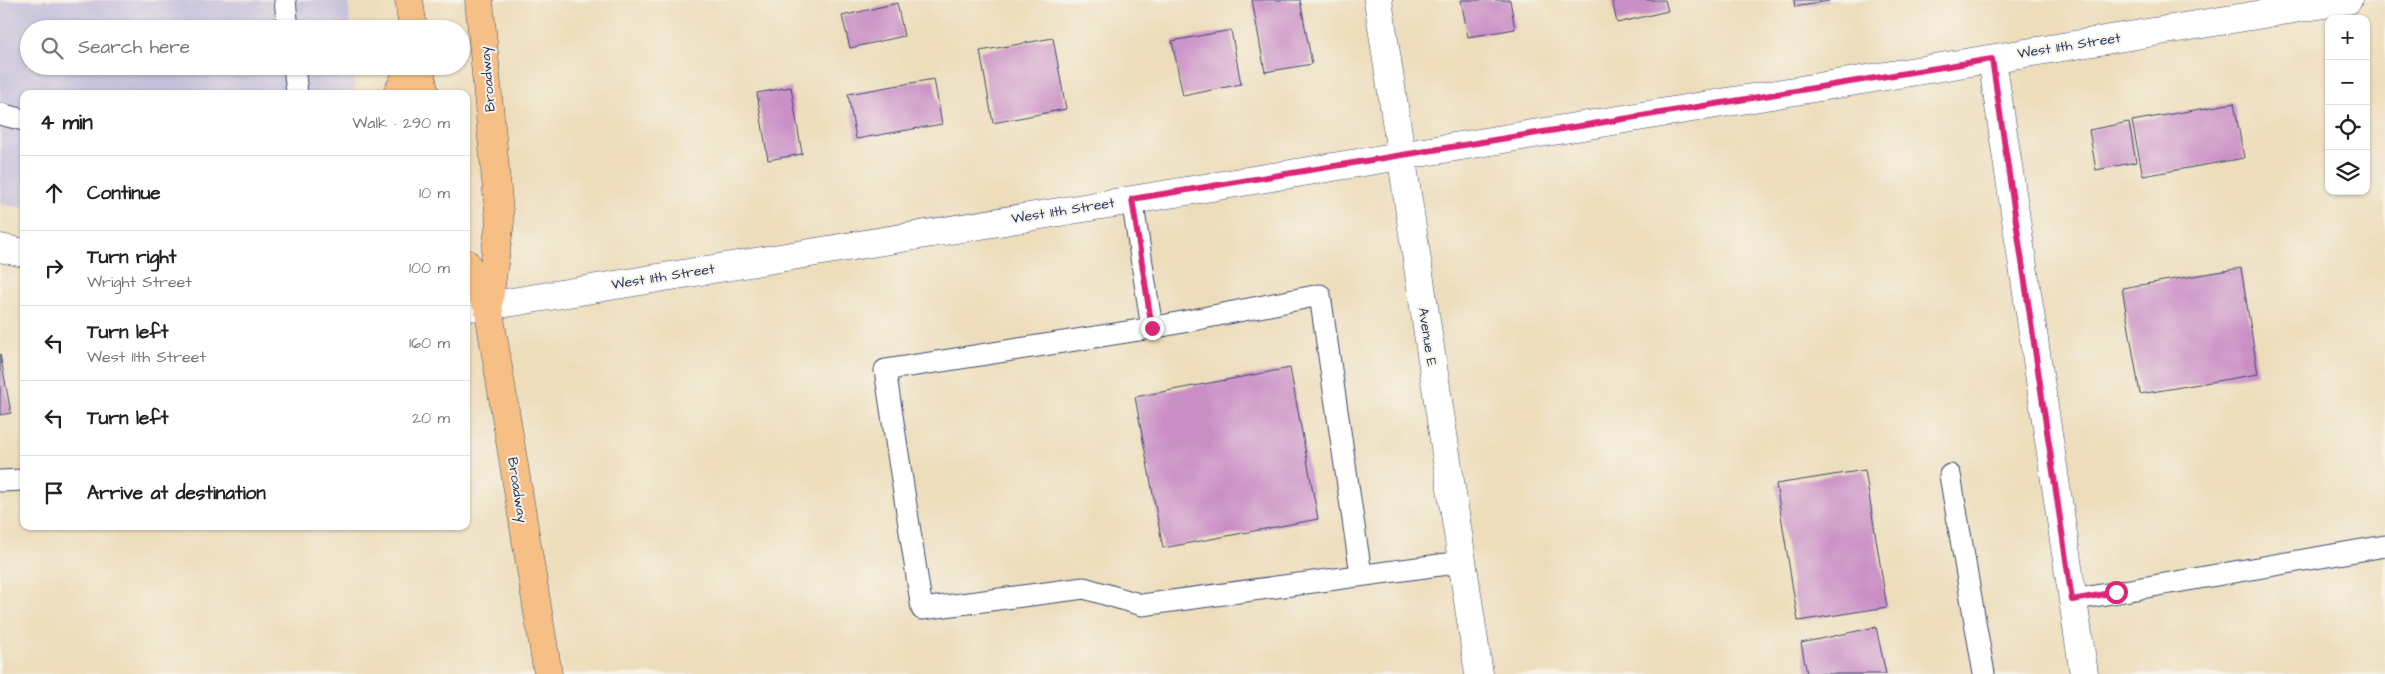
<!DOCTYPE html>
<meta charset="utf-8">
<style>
body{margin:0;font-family:"Architects Daughter",sans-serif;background:#f6f6f6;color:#222}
.controls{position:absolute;right:15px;top:15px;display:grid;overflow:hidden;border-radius:10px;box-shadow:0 1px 4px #0004}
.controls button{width:45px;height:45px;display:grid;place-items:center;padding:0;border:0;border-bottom:1px solid #e0e0e0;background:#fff;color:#222;font:25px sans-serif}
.stop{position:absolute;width:15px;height:15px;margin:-11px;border:4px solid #db2777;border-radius:50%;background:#fff}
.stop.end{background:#db2777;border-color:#fff;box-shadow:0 1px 5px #0008}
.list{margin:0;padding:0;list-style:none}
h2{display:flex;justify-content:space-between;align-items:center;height:65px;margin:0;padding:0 20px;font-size:21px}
h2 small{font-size:16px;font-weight:400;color:#767676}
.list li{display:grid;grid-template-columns:32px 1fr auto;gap:15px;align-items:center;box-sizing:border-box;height:75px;padding:0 20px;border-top:1px solid #e0e0e0}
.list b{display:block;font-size:19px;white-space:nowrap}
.list p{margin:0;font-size:16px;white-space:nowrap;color:#767676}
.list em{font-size:16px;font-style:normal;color:#767676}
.icon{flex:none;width:28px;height:28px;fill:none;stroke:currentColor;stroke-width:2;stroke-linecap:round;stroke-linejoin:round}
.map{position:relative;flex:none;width:2385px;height:674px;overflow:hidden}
.search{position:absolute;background:#fff;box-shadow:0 1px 4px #0004;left:20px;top:20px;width:450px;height:55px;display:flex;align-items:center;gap:12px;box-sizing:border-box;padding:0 18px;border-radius:28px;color:#767676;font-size:19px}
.panel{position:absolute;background:#fff;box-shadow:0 1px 4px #0004;left:20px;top:90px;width:450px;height:440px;border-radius:10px}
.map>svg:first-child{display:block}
</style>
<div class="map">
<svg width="2385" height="674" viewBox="0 0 2385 674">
<rect width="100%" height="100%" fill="#f7f3e8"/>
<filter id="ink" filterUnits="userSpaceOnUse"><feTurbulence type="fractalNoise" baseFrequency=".02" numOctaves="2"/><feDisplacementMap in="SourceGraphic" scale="10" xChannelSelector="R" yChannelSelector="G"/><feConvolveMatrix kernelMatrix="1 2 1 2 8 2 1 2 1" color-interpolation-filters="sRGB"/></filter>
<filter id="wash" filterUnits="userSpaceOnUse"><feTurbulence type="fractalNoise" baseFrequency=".0096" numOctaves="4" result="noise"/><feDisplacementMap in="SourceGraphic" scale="20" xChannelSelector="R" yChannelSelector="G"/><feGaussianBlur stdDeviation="1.12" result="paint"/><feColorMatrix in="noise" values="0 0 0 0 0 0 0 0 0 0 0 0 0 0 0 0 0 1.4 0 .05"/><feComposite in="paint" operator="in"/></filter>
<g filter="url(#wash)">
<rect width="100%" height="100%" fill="#edddbb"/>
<path fill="#c5c0db" d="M 0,0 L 348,0 L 351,29 L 29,29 L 29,66 L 354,66 L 354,94 L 24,94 L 24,208 L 0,204 Z"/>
<g id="blocks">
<path fill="#ca90c6" d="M 1252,0 L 1300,0 L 1312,64 L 1265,72 Z
M 1461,0 L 1510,0 L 1515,29 L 1468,37 Z
M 1612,0 L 1665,0 L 1668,11 L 1617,23 Z
M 1794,0 L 1829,0 L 1829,1 L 1795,7 Z
M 897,3 L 904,36 L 850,48 L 842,16 Z
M 1231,30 L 1241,84 L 1183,96 L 1172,41 Z
M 1053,38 L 1066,109 L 993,123 L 980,51 Z
M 934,79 L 942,124 L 856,139 L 848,94 Z
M 791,87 L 802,154 L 768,160 L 757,93 Z
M 2234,103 L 2244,158 L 2143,176 L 2132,121 Z
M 2129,122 L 2136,162 L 2096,170 L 2089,130 Z
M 2241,268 L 2258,374 L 2140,394 L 2122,288 Z
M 0,354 L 11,413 L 0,415 Z
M 1290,368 L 1318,519 L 1163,548 L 1135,397 Z
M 1865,470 L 1887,607 L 1798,621 L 1776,484 Z
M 1876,627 L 1886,674 L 1807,674 L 1801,643 Z"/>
</g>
</g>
<g filter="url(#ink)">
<use href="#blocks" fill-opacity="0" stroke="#3a496c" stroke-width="1"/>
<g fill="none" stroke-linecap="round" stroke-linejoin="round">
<g stroke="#3a496c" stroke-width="23">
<path id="lane" d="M 285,0 L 288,29
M 294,66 L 297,94
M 0,114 L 24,120
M 1132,199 L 1152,328
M 1950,475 L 1984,674
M 0,481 L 24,480
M 1361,574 L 1320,295 L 1152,328 L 885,370 L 922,609 L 1084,588 L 1142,605 L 1462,562
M 2072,600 L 2385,546"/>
</g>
<g stroke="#3a496c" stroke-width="29">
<path id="street" d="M 1378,0 L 1479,674
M 1992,59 L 2084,674
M 0,248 L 24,253
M 466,307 L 488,306 L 2348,0"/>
</g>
<g stroke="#3a496c" stroke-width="29">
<path id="primary" d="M 409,0 L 413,29
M 479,0 L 500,222 L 488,306 L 548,674
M 419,66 L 425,94
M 397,94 L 411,66
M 466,263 L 488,306"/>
</g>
<use href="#lane" stroke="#fff" stroke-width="21"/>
<use href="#street" stroke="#fff" stroke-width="28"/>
<use href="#primary" stroke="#f5bf86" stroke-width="28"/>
</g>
</g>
<g fill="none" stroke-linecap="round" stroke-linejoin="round" filter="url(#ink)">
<path stroke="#db2777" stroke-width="6" d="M 1152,328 L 1132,199 L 1992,59 L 2072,600 L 2116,592"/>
</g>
<g text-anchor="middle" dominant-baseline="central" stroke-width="4" stroke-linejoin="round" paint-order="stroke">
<g font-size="14" fill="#1b2f5e" stroke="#f7f3e8">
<text transform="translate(2069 46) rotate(-9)">West 11th Street</text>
<text transform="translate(488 79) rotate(-95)">Broadway</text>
<text transform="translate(1063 211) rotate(-9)">West 11th Street</text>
<text transform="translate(663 277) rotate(-9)">West 11th Street</text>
<text transform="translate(1427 337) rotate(81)">Avenue E</text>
<text transform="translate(517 490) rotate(81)">Broadway</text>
</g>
</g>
</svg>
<div class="controls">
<button>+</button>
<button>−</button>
<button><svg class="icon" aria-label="locate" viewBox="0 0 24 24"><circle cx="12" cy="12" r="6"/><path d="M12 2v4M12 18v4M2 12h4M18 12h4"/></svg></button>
<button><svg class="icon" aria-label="layers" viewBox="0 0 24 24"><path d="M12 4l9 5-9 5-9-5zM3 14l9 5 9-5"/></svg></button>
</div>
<div class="stop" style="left:2116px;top:592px"></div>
<div class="stop end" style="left:1152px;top:328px"></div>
<div class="search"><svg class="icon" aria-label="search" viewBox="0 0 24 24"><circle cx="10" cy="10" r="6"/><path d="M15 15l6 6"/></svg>Search here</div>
<section class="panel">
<h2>4 min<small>Walk · 290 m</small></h2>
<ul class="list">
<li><svg class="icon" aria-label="ahead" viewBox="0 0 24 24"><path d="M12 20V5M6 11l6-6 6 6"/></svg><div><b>Continue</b></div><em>10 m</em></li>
<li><svg class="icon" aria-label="right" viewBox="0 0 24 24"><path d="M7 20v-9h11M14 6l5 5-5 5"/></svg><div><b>Turn right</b><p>Wright Street</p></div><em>100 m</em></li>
<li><svg class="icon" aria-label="left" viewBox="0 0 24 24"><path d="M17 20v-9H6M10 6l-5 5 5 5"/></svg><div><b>Turn left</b><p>West 11th Street</p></div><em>160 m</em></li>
<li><svg class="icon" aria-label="left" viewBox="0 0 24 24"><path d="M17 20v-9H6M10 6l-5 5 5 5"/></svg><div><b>Turn left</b></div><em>20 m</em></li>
<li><svg class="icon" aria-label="arrive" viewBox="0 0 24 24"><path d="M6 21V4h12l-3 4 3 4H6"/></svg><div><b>Arrive at destination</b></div></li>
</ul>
</section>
</div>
